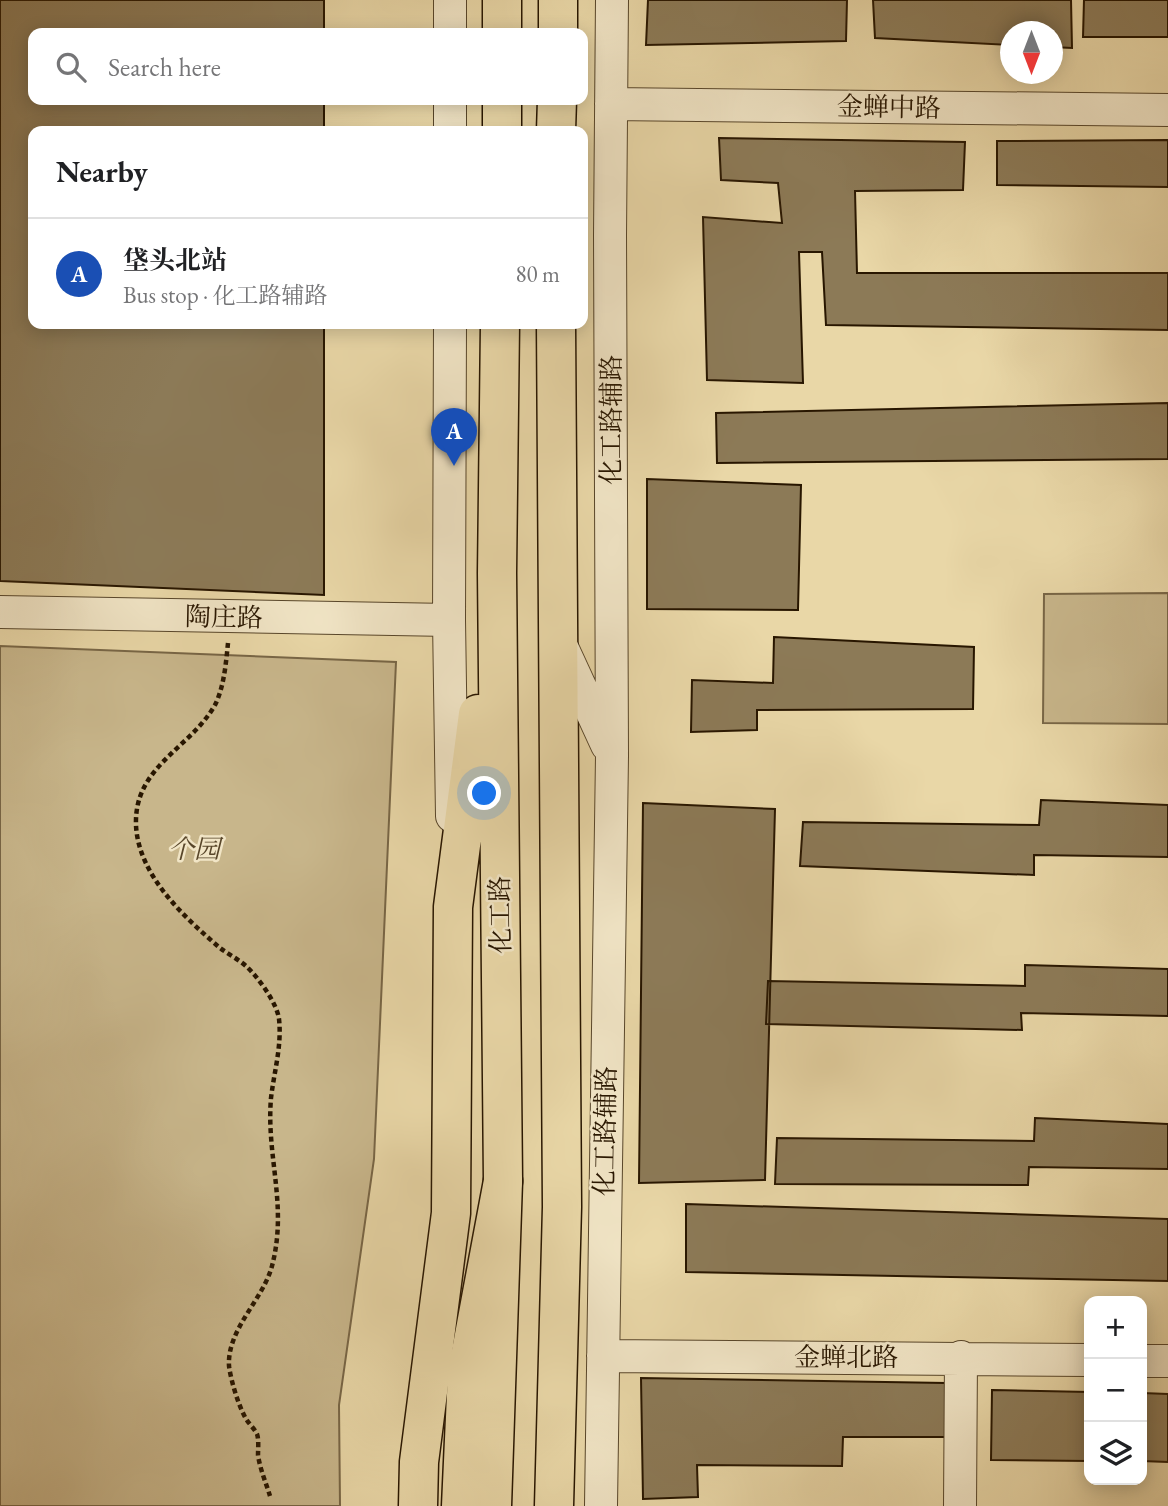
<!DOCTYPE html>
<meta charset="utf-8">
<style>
body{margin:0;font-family:"EB Garamond","Noto Serif SC",serif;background:#f6f6f6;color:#202124}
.controls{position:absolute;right:21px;bottom:21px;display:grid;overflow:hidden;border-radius:14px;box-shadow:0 4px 18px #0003}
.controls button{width:63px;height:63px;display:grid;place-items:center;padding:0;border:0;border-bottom:2px solid #e0e0e0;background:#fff;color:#202124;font:35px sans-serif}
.compass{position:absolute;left:1000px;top:21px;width:63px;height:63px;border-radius:50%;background:#fff;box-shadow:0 4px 18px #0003;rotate:180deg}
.you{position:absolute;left:485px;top:794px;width:24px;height:24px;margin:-18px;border:5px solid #fff;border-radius:50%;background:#1a73e8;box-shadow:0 0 0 10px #1a73e833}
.badge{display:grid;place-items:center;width:46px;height:46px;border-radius:50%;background:#8f2418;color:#fff;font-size:23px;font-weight:700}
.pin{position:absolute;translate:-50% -58px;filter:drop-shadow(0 2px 4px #0008)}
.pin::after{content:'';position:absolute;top:37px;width:24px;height:21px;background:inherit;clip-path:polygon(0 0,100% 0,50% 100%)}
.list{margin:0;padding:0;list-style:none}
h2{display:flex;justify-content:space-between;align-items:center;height:91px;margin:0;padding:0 28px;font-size:30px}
h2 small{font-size:23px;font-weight:400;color:#757577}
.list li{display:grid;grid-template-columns:46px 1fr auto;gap:21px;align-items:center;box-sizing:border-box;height:112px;padding:0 28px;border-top:2px solid #e0e0e0}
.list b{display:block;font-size:26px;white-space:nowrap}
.list p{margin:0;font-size:23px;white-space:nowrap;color:#757577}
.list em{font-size:23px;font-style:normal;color:#757577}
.icon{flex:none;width:38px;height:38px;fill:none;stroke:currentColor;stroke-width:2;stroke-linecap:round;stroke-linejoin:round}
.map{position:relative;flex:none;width:1168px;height:1506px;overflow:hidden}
.search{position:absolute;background:#fff;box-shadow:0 4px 18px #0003;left:28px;top:28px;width:560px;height:77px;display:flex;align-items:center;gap:18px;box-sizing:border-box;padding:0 24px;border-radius:14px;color:#757577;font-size:26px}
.panel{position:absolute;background:#fff;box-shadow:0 4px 18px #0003;left:28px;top:126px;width:560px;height:203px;border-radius:14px}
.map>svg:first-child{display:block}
</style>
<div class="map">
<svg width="1168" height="1506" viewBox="0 0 1168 1506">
<rect width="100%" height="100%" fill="#e9d7a7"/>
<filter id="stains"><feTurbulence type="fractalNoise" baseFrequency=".00286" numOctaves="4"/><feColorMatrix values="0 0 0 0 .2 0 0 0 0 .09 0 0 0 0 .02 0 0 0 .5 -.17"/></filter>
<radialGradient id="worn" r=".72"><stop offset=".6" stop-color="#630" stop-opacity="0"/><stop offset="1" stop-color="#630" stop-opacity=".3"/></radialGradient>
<path fill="#c8b68b" stroke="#786646" stroke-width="2" d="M 1168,593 L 1168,724 L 1043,723 L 1044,594 Z
M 0,646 L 396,662 L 374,1159 L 339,1405 L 340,1506 L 0,1506 Z"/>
<path fill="#8c7a57" stroke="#281600" stroke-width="2" d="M 0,0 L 324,0 L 324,33 L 33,33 L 33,100 L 324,100 L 324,131 L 33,131 L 33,324 L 324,324 L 324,595 L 0,581 Z
M 648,0 L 847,0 L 846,41 L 646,45 Z
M 873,0 L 1071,0 L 1072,48 L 1052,47 L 1052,32 L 1010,32 L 1010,45 L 875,38 Z
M 1084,0 L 1168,0 L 1168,37 L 1083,37 Z
M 719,138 L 965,142 L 963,190 L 855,191 L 857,273 L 1168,273 L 1168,330 L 826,325 L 822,252 L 799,252 L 803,383 L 707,380 L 703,217 L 782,223 L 778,183 L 721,180 Z
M 1168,140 L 1168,187 L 997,185 L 997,141 Z
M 1168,403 L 1168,459 L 717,463 L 716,413 Z
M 647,479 L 801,485 L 798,610 L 647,609 Z
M 774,637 L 974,647 L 973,709 L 757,710 L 757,730 L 691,732 L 692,680 L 773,683 Z
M 1041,800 L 1168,805 L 1168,857 L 1034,855 L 1034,875 L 800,866 L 803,822 L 1039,825 Z
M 643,803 L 775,809 L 765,1180 L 639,1183 Z
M 1025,965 L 1168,969 L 1168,1016 L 1021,1013 L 1022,1030 L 766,1024 L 768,981 L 1025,986 Z
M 1035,1118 L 1168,1124 L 1168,1169 L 1029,1167 L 1028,1185 L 775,1184 L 777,1138 L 1034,1141 Z
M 686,1204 L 1168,1219 L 1168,1281 L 686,1272 Z
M 641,1378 L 946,1383 L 946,1437 L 843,1437 L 842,1466 L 697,1465 L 698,1497 L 643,1499 Z
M 992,1390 L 1089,1392 L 1089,1461 L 991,1460 Z
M 1142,1393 L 1168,1394 L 1168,1462 L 1142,1461 Z"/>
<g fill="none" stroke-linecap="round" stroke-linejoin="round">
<g stroke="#58462a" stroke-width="34">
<path id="minor" d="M 450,0 L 450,33
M 450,100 L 450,131
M 611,104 L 1168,110
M 450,324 L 449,620 L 452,816
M 0,612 L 449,620
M 560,643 L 607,745
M 603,1356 L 1089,1360
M 1142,1361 L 1168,1361
M 601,1506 L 612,756 L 610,235 L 612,0
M 960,1506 L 961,1357"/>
</g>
<g stroke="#281600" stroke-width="41">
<path id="major" d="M 502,0 L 502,33
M 558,33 L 558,0
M 502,100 L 502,131
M 556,131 L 557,100
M 418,1506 L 419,1462 L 451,1213 L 453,907 L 478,714
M 492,1506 L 503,1181 L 497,573 L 500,324
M 554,1506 L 562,1207 L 556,324"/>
</g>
<g stroke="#281600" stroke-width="41">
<path id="highway" d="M 461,1506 L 467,1373 L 503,1181"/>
</g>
<path stroke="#281600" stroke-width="4.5" stroke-dasharray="5 3.5" stroke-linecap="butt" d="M 228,643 C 226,663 224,687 215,705 C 190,749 134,766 136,825 C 138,875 184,917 220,948 C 228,954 238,959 246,966 C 258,977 277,1003 279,1019 C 282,1046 274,1072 271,1098 C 266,1157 288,1205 272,1266 C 263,1300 227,1329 229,1366 C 231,1381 238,1404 245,1417 C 248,1423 254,1428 257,1434 C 259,1440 258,1449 258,1455 C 260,1469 266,1483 270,1496"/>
<use href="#minor" stroke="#f1e5c6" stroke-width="32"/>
<use href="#major" stroke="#e9d7a7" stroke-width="38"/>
<use href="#highway" stroke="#e9d7a7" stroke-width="38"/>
</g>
<g text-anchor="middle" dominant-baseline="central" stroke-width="5" stroke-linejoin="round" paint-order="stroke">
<g font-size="26" fill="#281600" stroke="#f1e5c6">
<text transform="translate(889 107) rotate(1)">金蝉中路</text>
<text transform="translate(611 420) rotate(-90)">化工路辅路</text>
<text transform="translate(224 617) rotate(1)">陶庄路</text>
<text transform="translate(500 915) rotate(-91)">化工路</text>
<text transform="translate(605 1131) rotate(-89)">化工路辅路</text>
<text x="846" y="1357">金蝉北路</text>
</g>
<g font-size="26" font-style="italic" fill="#58462a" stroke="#f1e5c6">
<text x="194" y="849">个园</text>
</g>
</g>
<rect width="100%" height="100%" filter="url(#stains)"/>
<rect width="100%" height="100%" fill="url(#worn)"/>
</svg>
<div class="controls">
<button>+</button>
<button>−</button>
<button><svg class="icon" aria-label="layers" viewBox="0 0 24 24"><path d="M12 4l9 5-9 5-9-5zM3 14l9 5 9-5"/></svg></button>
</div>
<svg class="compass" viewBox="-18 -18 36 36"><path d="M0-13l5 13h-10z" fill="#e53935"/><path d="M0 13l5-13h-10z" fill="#757577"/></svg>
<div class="you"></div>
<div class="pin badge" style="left:454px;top:466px;background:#1a4fb4">A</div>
<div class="search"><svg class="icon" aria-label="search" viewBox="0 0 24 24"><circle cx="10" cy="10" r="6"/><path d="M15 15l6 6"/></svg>Search here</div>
<section class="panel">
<h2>Nearby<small></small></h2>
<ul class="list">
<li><span class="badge" style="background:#1a4fb4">A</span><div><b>垡头北站</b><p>Bus stop · 化工路辅路</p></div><em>80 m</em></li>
</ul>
</section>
</div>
